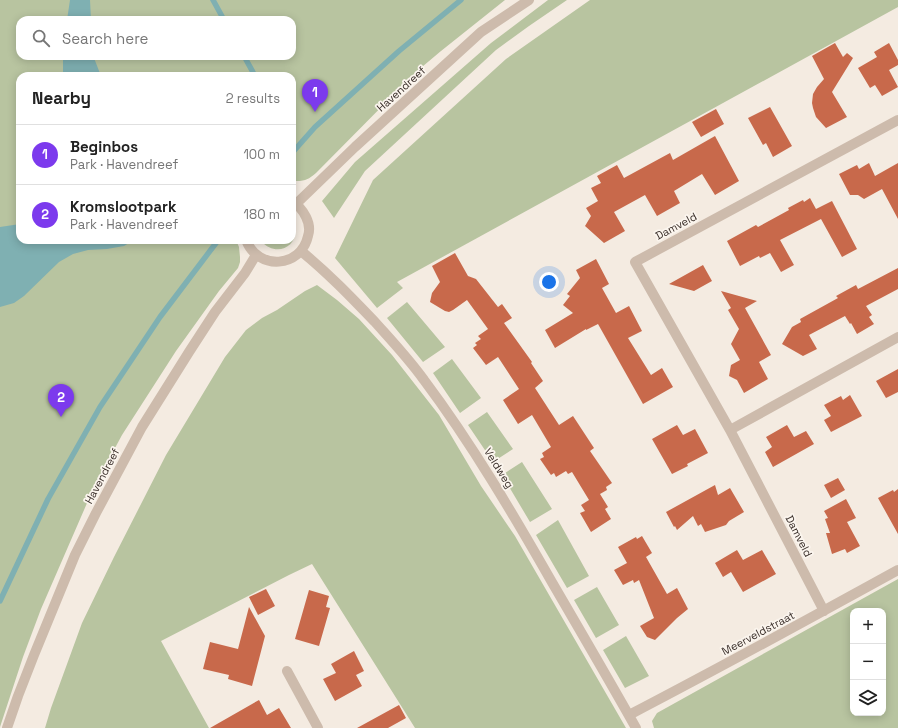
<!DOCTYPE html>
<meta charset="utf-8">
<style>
body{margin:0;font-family:"Space Grotesk",sans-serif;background:#f2f2f2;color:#222}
.controls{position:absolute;right:12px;bottom:12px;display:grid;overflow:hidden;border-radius:8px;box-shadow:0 2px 10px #0003}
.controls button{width:36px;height:36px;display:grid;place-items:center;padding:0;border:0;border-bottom:1px solid #e0e0e0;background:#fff;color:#222;font:20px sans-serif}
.you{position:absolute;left:549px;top:282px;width:14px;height:14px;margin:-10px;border:3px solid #fff;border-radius:50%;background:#1a73e8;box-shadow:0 0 0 6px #1a73e833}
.badge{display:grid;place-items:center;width:26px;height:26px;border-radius:50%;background:#7c3aed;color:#fff;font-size:13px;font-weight:700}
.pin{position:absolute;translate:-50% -33px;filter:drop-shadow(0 1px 2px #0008)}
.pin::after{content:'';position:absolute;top:21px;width:14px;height:12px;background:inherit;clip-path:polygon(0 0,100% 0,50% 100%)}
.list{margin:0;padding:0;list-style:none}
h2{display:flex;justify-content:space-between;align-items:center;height:52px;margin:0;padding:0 16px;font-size:17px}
h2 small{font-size:13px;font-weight:400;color:#767676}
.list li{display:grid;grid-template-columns:26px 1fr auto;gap:12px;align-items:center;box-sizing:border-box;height:60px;padding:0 16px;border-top:1px solid #e0e0e0}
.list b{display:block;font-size:15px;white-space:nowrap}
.list p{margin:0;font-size:13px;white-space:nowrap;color:#767676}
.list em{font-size:13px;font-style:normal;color:#767676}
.icon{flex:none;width:22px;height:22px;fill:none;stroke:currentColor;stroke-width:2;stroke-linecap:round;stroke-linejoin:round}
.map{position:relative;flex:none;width:898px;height:728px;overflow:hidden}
.search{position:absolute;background:#fff;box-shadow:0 2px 10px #0003;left:16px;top:16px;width:280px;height:44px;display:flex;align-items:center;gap:10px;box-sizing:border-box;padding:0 14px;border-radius:12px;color:#767676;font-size:15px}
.panel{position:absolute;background:#fff;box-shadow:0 2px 10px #0003;left:16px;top:72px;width:280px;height:172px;border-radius:12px}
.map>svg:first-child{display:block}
</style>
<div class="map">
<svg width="898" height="728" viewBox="0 0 898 728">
<rect width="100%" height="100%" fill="#f4ebe1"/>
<path fill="#b8c4a0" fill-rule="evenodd" d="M 0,0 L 505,0 L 441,51 L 416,72 L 316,173 C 306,181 305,181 292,181 L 292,76 L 20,76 L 20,240 L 236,240 L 239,247 L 240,257 L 240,262 L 238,268 L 219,291 L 176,351 L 122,435 L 94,487 L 41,609 L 23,657 L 0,727 ZM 20,20 L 292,20 L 292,56 L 20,56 Z
M 548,0 L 567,0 L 529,26 L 496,50 L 365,171 L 334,218 L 322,201 L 355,162 L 491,43 Z
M 590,0 L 898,0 L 898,7 L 397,282 L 403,288 L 377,308 L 335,258 L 373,180 L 506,59 Z
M 292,220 C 305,241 279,261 261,241 L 292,240 Z
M 317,285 L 337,300 L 359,319 L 392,355 L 439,415 L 481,486 L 515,536 L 626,728 L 415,728 L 312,564 L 289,575 L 161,641 L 209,728 L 45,728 L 51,708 L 82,623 L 114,557 L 166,455 L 225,357 L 246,330 L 262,318 L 277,310 L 305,291 Z
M 407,302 L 445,347 L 423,362 L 387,318 Z
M 452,359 L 481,398 L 460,413 L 433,373 Z
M 487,412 L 513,449 L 493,462 L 468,425 Z
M 522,462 L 552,509 L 530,522 L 502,475 Z
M 558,520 L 589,576 L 567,588 L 536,535 Z
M 898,579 L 898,728 L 654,728 L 652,721 L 657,713 ZM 853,611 L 883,611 L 883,713 L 853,713 Z
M 597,587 L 619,625 L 596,638 L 574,600 Z
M 626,636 L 649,676 L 625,688 L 603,650 Z"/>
<path fill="#7fb0b2" d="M 70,0 L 90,0 L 91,20 L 67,20 Z
M 63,56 L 94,56 L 94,58 L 101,76 L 63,76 Z
M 20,224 L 20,240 L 134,240 L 124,246 L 107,249 L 88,250 L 73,254 L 59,262 L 24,296 L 14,303 L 0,307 L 0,227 Z"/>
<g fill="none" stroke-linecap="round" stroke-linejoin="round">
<path stroke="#7fb0b2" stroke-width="5.5" d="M 213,0 L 224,20
M 244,56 L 255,76
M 292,153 L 315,127 L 399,51 L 461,0
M 0,601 L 48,499 L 100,407 L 160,317 L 216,243 L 216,240"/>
</g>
<path fill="#c8694b" d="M 835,43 L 843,57 L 847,53 L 853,58 L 832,92 L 847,117 L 826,128 L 816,117 L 813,108 L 812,103 L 813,94 L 817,87 L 824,79 L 812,56 Z
M 889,43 L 898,60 L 898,65 L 889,70 L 898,87 L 882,96 L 875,85 L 870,88 L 858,68 L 877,57 L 874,52 Z
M 770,107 L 792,146 L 773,157 L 766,143 L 763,145 L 748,118 Z
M 716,109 L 724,124 L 701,137 L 692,122 Z
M 715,136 L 739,181 L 715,195 L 702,174 L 674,191 L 680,203 L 657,216 L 645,195 L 614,212 L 625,231 L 604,243 L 585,226 L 591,216 L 586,208 L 598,201 L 591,188 L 601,183 L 597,176 L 617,165 L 624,178 L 670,153 L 673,160 Z
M 869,163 L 875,176 L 898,163 L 898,219 L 882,189 L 864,199 L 858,195 L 850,195 L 839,174 L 857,165 L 859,169 Z
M 810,198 L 816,209 L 832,201 L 857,249 L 842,257 L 821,219 L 780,240 L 794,265 L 781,272 L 770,253 L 760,258 L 759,256 L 740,266 L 727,241 L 756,225 L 758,227 L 789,210 L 788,208 L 803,200 L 804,202 Z
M 455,253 L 468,276 L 476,279 L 498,307 L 502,304 L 512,318 L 504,323 L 532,362 L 531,363 L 543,381 L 535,388 L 559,425 L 573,416 L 594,448 L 590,451 L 612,483 L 606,487 L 607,490 L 600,494 L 608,507 L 605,509 L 611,519 L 591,532 L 580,513 L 585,511 L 581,505 L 589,500 L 572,472 L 568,474 L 566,471 L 556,477 L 554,473 L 551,475 L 540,459 L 544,457 L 542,453 L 551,447 L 532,415 L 518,424 L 503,400 L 519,389 L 498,357 L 486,365 L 473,348 L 477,345 L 475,343 L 481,339 L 478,336 L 488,329 L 467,300 L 453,310 L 449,312 L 445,311 L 430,302 L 432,293 L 440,282 L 432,266 Z
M 596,259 L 609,284 L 602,288 L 616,313 L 629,306 L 642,331 L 628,338 L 651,375 L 662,368 L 673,387 L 643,404 L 598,324 L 586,330 L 586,329 L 555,348 L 545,330 L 573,313 L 563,305 L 570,296 L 567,294 L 580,278 L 576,270 Z
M 703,265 L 712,281 L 694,291 L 669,284 Z
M 898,268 L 898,289 L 866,306 L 872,315 L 869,317 L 874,324 L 857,334 L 851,323 L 850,324 L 845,316 L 809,335 L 817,349 L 803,356 L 782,344 L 792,327 L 801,322 L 800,319 L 838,298 L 836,296 L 856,285 L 858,289 Z
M 721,291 L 757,301 L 745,308 L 771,355 L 759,362 L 768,379 L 744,393 L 737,380 L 729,376 L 731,365 L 740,360 L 731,344 L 739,329 L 728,310 L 731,308 Z
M 898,369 L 898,392 L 886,398 L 876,381 Z
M 850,395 L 862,416 L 831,432 L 824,420 L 831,416 L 824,405 L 841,396 L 843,400 Z
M 677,425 L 683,435 L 695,429 L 708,453 L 687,464 L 688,466 L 672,474 L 652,439 Z
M 787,425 L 794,437 L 806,431 L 814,444 L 773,467 L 765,452 L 772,447 L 766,437 Z
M 838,478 L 845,490 L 831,498 L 824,485 Z
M 715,485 L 718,495 L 730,488 L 744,512 L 729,521 L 726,525 L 705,532 L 701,524 L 698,526 L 693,516 L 677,530 L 675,526 L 674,527 L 666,512 Z
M 898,489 L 898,534 L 878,498 L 893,490 L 894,492 Z
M 846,499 L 856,518 L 847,522 L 860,546 L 847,553 L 845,549 L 832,554 L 826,533 L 830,533 L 825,519 L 828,518 L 824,511 Z
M 642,536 L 652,553 L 646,557 L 667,594 L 677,588 L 688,609 L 677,618 L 655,640 L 647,637 L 640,626 L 654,618 L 639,580 L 634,583 L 633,580 L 623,585 L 614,570 L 627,563 L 618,547 L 636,537 L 637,539 Z
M 737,550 L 743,560 L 762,550 L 776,574 L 743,592 L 731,572 L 723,577 L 715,563 Z
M 266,589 L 275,606 L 258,615 L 249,597 Z
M 309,590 L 329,596 L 326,607 L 330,608 L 319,646 L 295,639 Z
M 249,607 L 265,636 L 252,686 L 228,679 L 229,675 L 203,669 L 210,642 L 238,649 Z
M 354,651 L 364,671 L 356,675 L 362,686 L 335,701 L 323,679 L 336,673 L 331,664 Z
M 259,700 L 267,715 L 279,708 L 291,728 L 210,728 Z
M 399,705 L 406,718 L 388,728 L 357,728 Z"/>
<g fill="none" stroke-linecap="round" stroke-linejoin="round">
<path stroke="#cdbbac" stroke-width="10" d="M 296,204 L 355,147 L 481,32 L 529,0
M 246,240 C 258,271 301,268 308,236 C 310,230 309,223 306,217 C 303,211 299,205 292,202
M 301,251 C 328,273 351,297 375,322 C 392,341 409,359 424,380 C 472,444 513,514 553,584 C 581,632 609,680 636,728
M 730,430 L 898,337
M 824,611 L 730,430 L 635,262 L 898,120
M 287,671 L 318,728
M 629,715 C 719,668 809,619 898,570
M 7,728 L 18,696 L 34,655 L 75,555 L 96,513 L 142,427 L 189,352 L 215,312 L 245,273 L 256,255"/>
</g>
<g text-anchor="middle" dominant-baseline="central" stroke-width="3.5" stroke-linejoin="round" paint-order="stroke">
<g font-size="11" fill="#3b302b" stroke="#fbf5ee">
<text transform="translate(401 89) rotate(-42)">Havendreef</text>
<text transform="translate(676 226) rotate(-28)">Damveld</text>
<text transform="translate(499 468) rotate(58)">Veldweg</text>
<text transform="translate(102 476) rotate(-62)">Havendreef</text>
<text transform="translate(799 536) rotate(63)">Damveld</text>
<text transform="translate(758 633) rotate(-28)">Meerveldstraat</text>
</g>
</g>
</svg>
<div class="controls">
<button>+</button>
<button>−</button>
<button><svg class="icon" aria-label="layers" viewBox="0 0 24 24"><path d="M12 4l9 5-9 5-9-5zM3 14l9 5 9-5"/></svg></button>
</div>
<div class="you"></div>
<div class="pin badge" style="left:315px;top:112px">1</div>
<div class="pin badge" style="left:61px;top:417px">2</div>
<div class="search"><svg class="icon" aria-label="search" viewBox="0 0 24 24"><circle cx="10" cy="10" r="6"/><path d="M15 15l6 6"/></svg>Search here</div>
<section class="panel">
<h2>Nearby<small>2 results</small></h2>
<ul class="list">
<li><span class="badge">1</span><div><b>Beginbos</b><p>Park · Havendreef</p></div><em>100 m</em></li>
<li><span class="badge">2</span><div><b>Kromslootpark</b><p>Park · Havendreef</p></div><em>180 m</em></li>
</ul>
</section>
</div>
